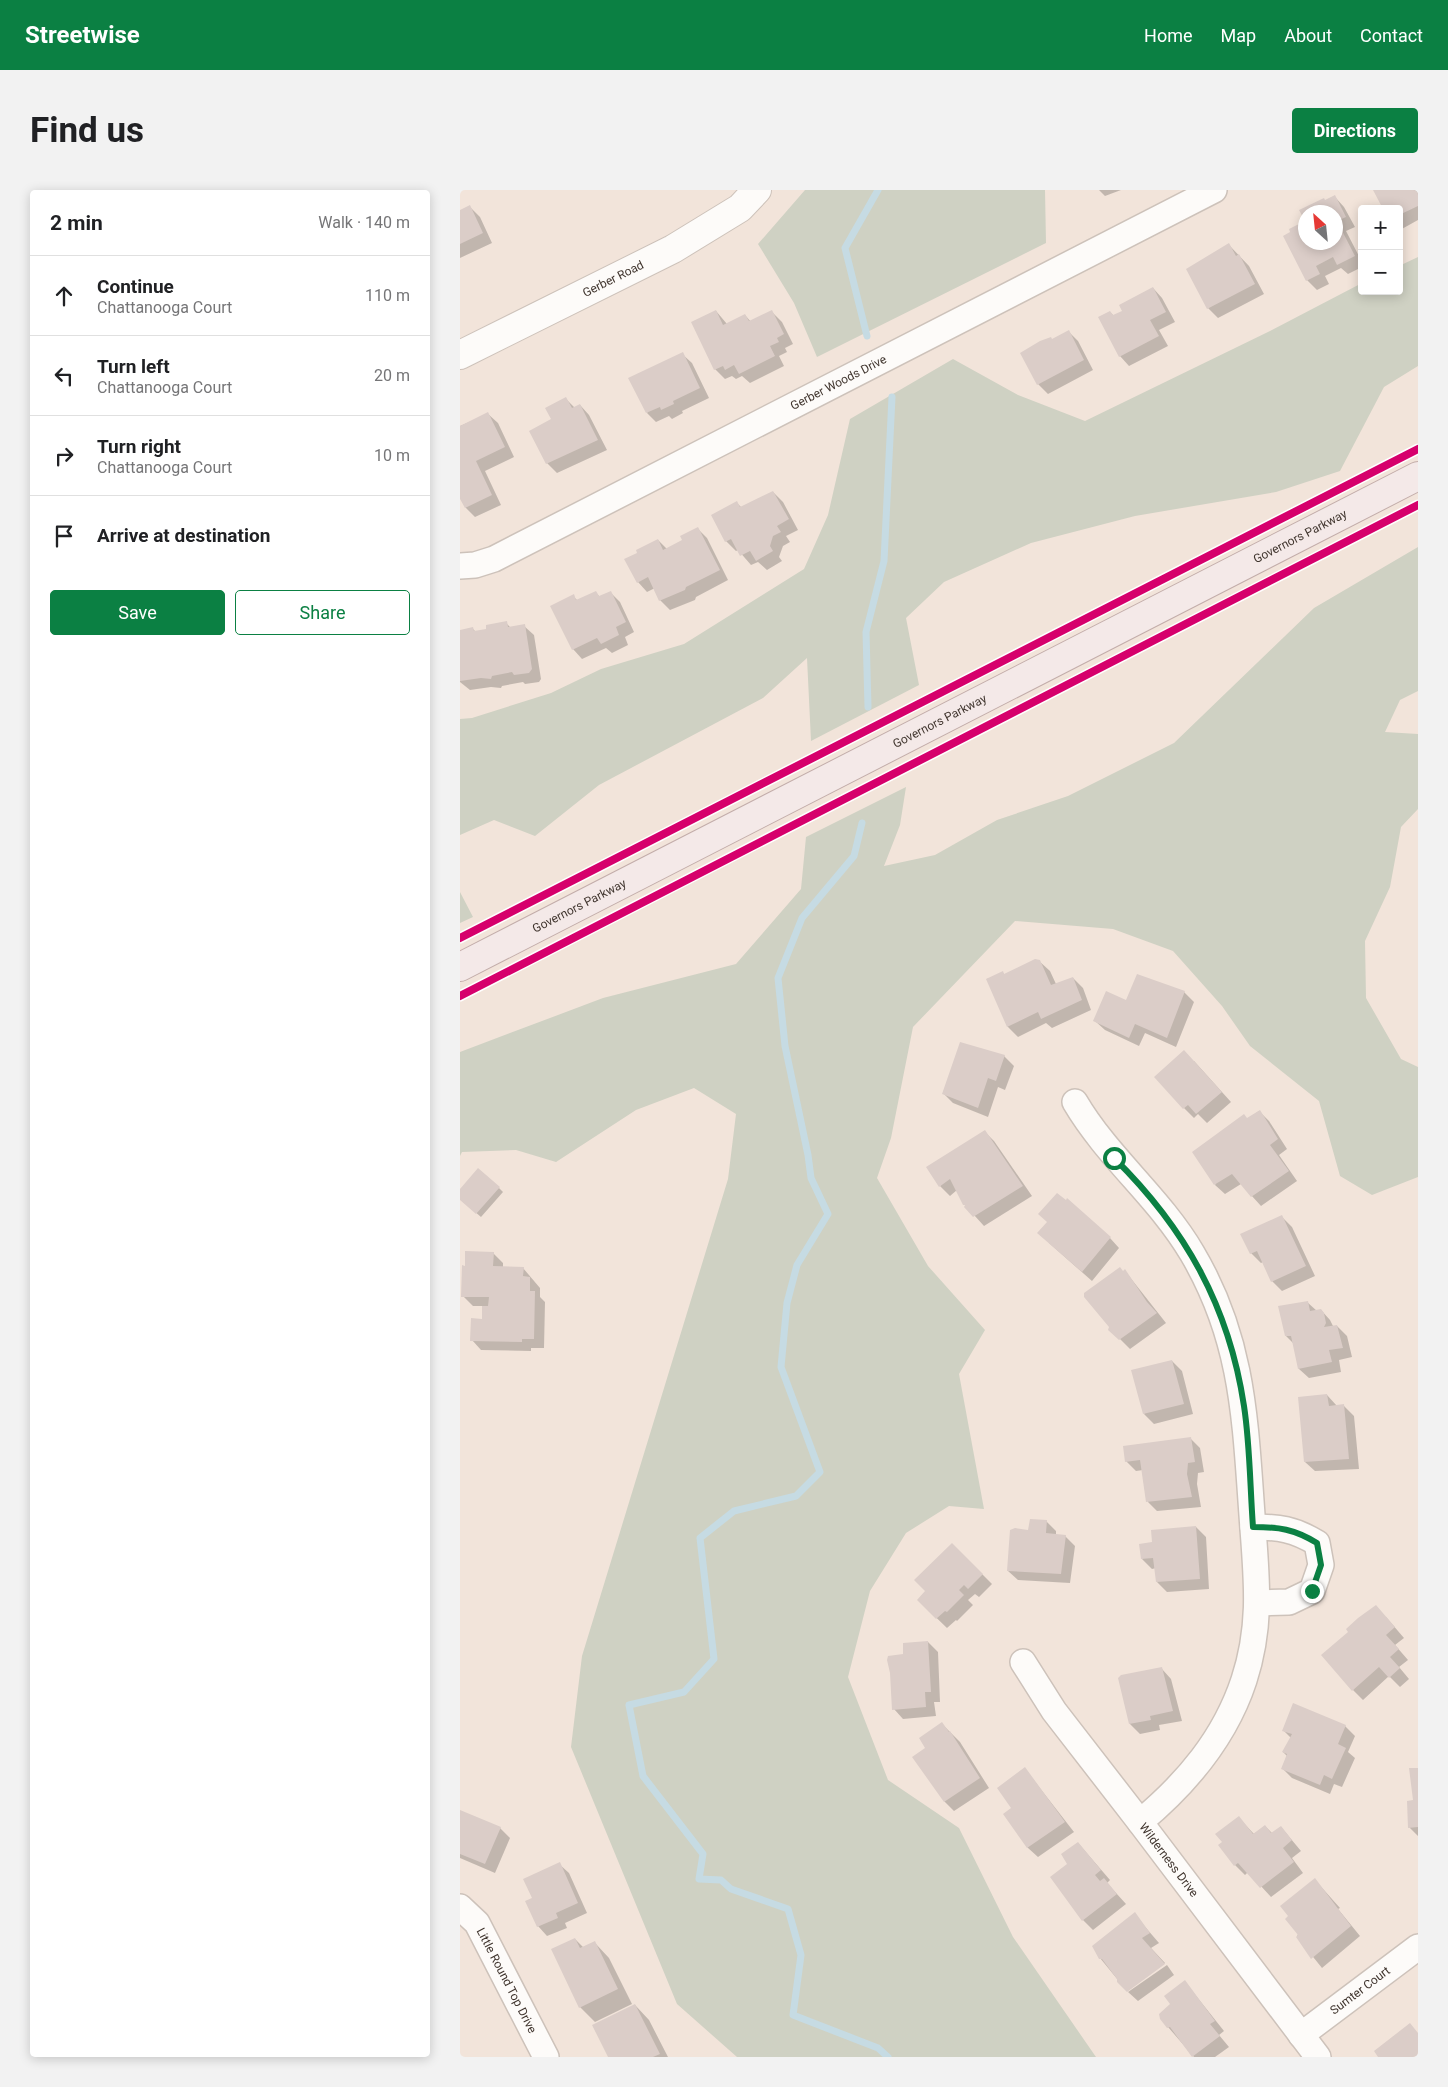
<!DOCTYPE html>
<meta charset="utf-8">
<style>
body{margin:0;font-family:Roboto,sans-serif;background:#f2f2f2;color:#202124}
.controls{position:absolute;right:15px;top:15px;display:grid;overflow:hidden;border-radius:5px;box-shadow:0 2px 12px #0003}
.controls button{width:45px;height:45px;display:grid;place-items:center;padding:0;border:0;border-bottom:1px solid #e0e0e0;background:#fff;color:#202124;font:25px sans-serif}
.compass{position:absolute;left:838px;top:15px;width:45px;height:45px;border-radius:50%;background:#fff;box-shadow:0 2px 12px #0003;rotate:333deg}
.stop{position:absolute;width:15px;height:15px;margin:-11px;border:4px solid #0b8043;border-radius:50%;background:#fff}
.stop.end{background:#0b8043;border-color:#fff;box-shadow:0 1px 5px #0008}
.list{margin:0;padding:0;list-style:none}
h2{display:flex;justify-content:space-between;align-items:center;height:65px;margin:0;padding:0 20px;font-size:21px}
h2 small{font-size:16px;font-weight:400;color:#757577}
.list li{display:grid;grid-template-columns:32px 1fr auto;gap:15px;align-items:center;box-sizing:border-box;height:80px;padding:0 20px;border-top:1px solid #e0e0e0}
.list b{display:block;font-size:19px;white-space:nowrap}
.list p{margin:0;font-size:16px;white-space:nowrap;color:#757577}
.list em{font-size:16px;font-style:normal;color:#757577}
.actions{display:flex;gap:10px;padding:15px 20px}
.actions a{flex:1;padding:11px 0;border:1px solid #0b8043;border-radius:5px;text-align:center;font-size:18px;color:#0b8043}
.actions .main{background:#0b8043;color:#fff}
.icon{flex:none;width:28px;height:28px;fill:none;stroke:currentColor;stroke-width:2;stroke-linecap:round;stroke-linejoin:round}
.map{position:relative;flex:none;width:958px;height:1867px;overflow:hidden;border-radius:5px}
header{display:flex;align-items:center;gap:30px;box-sizing:border-box;height:70px;padding:0 25px;background:#0b8043;color:#fff}
header strong{font-size:24px}
nav{display:flex;gap:28px;margin-inline-start:auto;font-size:18px}
.intro{display:flex;align-items:center;justify-content:space-between;box-sizing:border-box;height:120px;padding:0 30px}
h1{margin:0;font-size:35px}
.button{padding:12px 22px;border-radius:5px;background:#0b8043;color:#fff;font-size:18px;font-weight:700}
main{display:flex;gap:30px;padding:0 30px}
aside{flex:1;background:#fff;border-radius:5px;box-shadow:0 2px 12px #0003}
.map>svg:first-child{display:block}
</style>
<header>
<strong>Streetwise</strong>
<nav><a>Home</a><a>Map</a><a>About</a><a>Contact</a></nav>
</header>
<div class="intro"><h1>Find us</h1><a class="button">Directions</a></div>
<main>
<aside>
<h2>2 min<small>Walk · 140 m</small></h2>
<ul class="list">
<li><svg class="icon" aria-label="ahead" viewBox="0 0 24 24"><path d="M12 20V5M6 11l6-6 6 6"/></svg><div><b>Continue</b><p>Chattanooga Court</p></div><em>110 m</em></li>
<li><svg class="icon" aria-label="left" viewBox="0 0 24 24"><path d="M17 20v-9H6M10 6l-5 5 5 5"/></svg><div><b>Turn left</b><p>Chattanooga Court</p></div><em>20 m</em></li>
<li><svg class="icon" aria-label="right" viewBox="0 0 24 24"><path d="M7 20v-9h11M14 6l5 5-5 5"/></svg><div><b>Turn right</b><p>Chattanooga Court</p></div><em>10 m</em></li>
<li><svg class="icon" aria-label="arrive" viewBox="0 0 24 24"><path d="M6 21V4h12l-3 4 3 4H6"/></svg><div><b>Arrive at destination</b></div></li>
</ul>
<div class="actions"><a class="main">Save</a><a>Share</a></div>
</aside>
<div class="map">
<svg width="958" height="1867" viewBox="0 0 958 1867">
<rect width="100%" height="100%" fill="#f2e4da"/>
<path fill="#cfd1c3" d="M 345,0 L 585,0 L 586,53 L 357,167 L 334,113 L 298,54 Z
M 958,67 L 958,176 L 924,197 L 880,281 L 816,302 L 675,326 L 571,353 L 484,392 L 446,428 L 459,495 L 351,551 L 347,468 L 303,508 L 139,595 L 75,646 L 34,630 L 0,645 L 0,529 L 12,528 L 91,503 L 141,479 L 224,454 L 344,379 L 368,325 L 390,229 L 493,169 L 558,205 L 625,231 L 810,141 L 902,93 L 902,101 L 939,101 L 939,76 Z
M 958,357 L 958,501 L 940,510 L 925,542 L 958,544 L 958,619 L 941,637 L 930,697 L 905,751 L 906,808 L 941,869 L 958,877 L 958,987 L 912,1005 L 880,986 L 859,911 L 790,856 L 762,816 L 713,761 L 653,739 L 555,731 L 453,837 L 431,948 L 417,988 L 468,1076 L 525,1140 L 499,1184 L 524,1319 L 489,1316 L 446,1343 L 410,1401 L 388,1487 L 428,1590 L 499,1638 L 553,1747 L 636,1867 L 277,1867 L 217,1814 L 111,1557 L 122,1466 L 268,989 L 276,924 L 234,898 L 176,920 L 96,972 L 56,960 L 2,962 L 0,966 L 0,862 L 143,808 L 276,774 L 341,699 L 346,647 L 446,597 L 440,635 L 424,676 L 475,665 L 537,630 L 608,606 L 714,553 L 854,418 Z
M 0,702 L 13,727 L 0,733 Z"/>
<path fill="#0003" d="M 639,0 L 661,0 L 645,6 Z
M 914,0 L 958,0 L 958,30 L 940,40 L 939,19 Z
M 875,7 L 884,17 L 895,37 L 886,41 L 902,72 L 902,77 L 888,84 L 881,78 L 865,86 L 869,94 L 857,100 L 847,90 L 846,52 L 876,52 L 876,22 L 841,21 Z
M 10,17 L 20,27 L 32,53 L 0,68 L 0,22 Z
M 769,55 L 789,76 L 804,104 L 758,128 L 748,118 L 728,80 Z
M 693,98 L 702,108 L 715,132 L 699,140 L 708,156 L 669,176 L 660,166 L 650,122 L 654,126 L 664,121 Z
M 256,121 L 267,134 L 285,125 L 291,132 L 312,122 L 322,132 L 333,154 L 325,158 L 327,162 L 319,166 L 324,176 L 290,193 L 282,186 L 276,189 L 272,186 L 265,189 L 255,179 Z
M 609,142 L 618,151 L 633,180 L 588,204 L 578,194 Z
M 222,164 L 232,173 L 249,208 L 222,221 L 223,223 L 212,229 L 209,226 L 196,232 L 187,223 Z
M 106,209 L 115,218 L 120,215 L 129,225 L 147,260 L 97,283 L 87,273 L 93,230 Z
M 28,224 L 38,233 L 54,267 L 25,281 L 41,315 L 15,327 L 6,318 L 0,306 L 0,236 Z
M 313,302 L 323,312 L 338,340 L 326,346 L 330,352 L 323,356 L 319,367 L 322,371 L 307,380 L 298,372 L 291,375 L 278,360 L 276,361 L 266,351 L 276,312 L 282,318 Z
M 237,338 L 247,348 L 268,390 L 236,407 L 235,410 L 210,420 L 200,410 L 195,398 L 187,402 L 178,392 L 198,350 L 207,359 L 224,350 Z
M 150,402 L 160,412 L 174,442 L 165,447 L 168,455 L 152,463 L 146,458 L 122,469 L 113,459 L 113,406 L 118,411 L 136,403 L 140,407 Z
M 46,433 L 51,438 L 64,436 L 74,445 L 81,489 L 79,492 L 65,494 L 63,492 L 42,496 L 41,498 L 31,497 L 10,500 L 0,492 L 0,441 L 13,439 L 16,442 L 28,440 Z
M 579,771 L 590,781 L 596,794 L 613,788 L 623,798 L 631,820 L 592,838 L 586,833 L 558,847 L 548,837 L 527,789 L 543,783 L 545,785 Z
M 724,802 L 734,812 L 716,857 L 685,843 L 679,856 L 645,840 L 635,831 L 667,811 Z
M 544,866 L 554,876 L 545,900 L 538,897 L 528,927 L 493,913 L 483,903 Z
M 734,871 L 771,912 L 747,933 L 738,924 L 734,928 L 724,918 Z
M 799,921 L 809,931 L 827,959 L 819,965 L 837,991 L 801,1016 L 781,994 L 765,1004 L 755,995 L 788,929 Z
M 524,941 L 534,951 L 572,1006 L 524,1036 L 504,1014 L 497,1000 L 490,1006 L 480,996 Z
M 39,998 L 43,1002 L 21,1027 L 0,1009 L 0,1001 Z
M 822,1027 L 832,1037 L 855,1086 L 822,1101 L 812,1091 L 803,1072 L 801,1073 L 791,1063 Z
M 650,1048 L 659,1058 L 632,1091 L 589,1053 Z
M 33,1063 L 43,1073 L 43,1078 L 63,1078 L 80,1098 L 80,1107 L 85,1112 L 84,1158 L 71,1158 L 71,1161 L 21,1160 L 12,1150 L 23,1130 L 23,1116 L 13,1116 L 3,1106 Z
M 665,1081 L 706,1133 L 670,1159 L 650,1139 Z
M 847,1112 L 857,1121 L 861,1120 L 870,1130 L 873,1136 L 877,1136 L 887,1146 L 892,1167 L 879,1170 L 881,1182 L 849,1188 L 839,1179 L 834,1154 L 826,1146 Z
M 712,1171 L 722,1181 L 733,1224 L 694,1234 L 684,1224 Z
M 867,1205 L 877,1216 L 884,1216 L 894,1226 L 899,1279 L 855,1281 L 845,1272 Z
M 730,1248 L 740,1258 L 744,1282 L 738,1283 L 737,1294 L 741,1317 L 697,1321 L 688,1312 L 683,1280 L 676,1281 L 666,1271 Z
M 586,1331 L 596,1341 L 596,1345 L 605,1346 L 615,1356 L 610,1393 L 558,1390 L 548,1381 L 569,1341 Z
M 736,1337 L 746,1347 L 749,1399 L 707,1402 L 697,1392 L 696,1378 L 692,1379 L 682,1369 L 694,1353 Z
M 492,1354 L 532,1394 L 519,1407 L 515,1404 L 508,1410 L 513,1415 L 497,1431 L 496,1430 L 487,1438 L 458,1410 L 466,1401 Z
M 926,1427 L 944,1448 L 935,1455 L 948,1470 L 939,1477 L 949,1489 L 940,1497 L 929,1486 L 903,1510 L 893,1500 Z
M 468,1452 L 478,1462 L 480,1512 L 474,1512 L 476,1526 L 443,1529 L 434,1519 L 431,1482 L 445,1465 Z
M 702,1479 L 711,1489 L 722,1531 L 699,1535 L 700,1540 L 680,1544 L 670,1534 L 660,1488 Z
M 482,1534 L 500,1552 L 529,1598 L 494,1621 L 484,1611 L 467,1558 Z
M 885,1536 L 895,1546 L 888,1562 L 895,1568 L 882,1597 L 874,1594 L 870,1604 L 832,1588 L 822,1578 L 827,1566 L 823,1562 L 831,1548 L 823,1540 Z
M 565,1579 L 614,1642 L 578,1667 L 568,1658 L 545,1624 L 553,1619 Z
M 958,1579 L 958,1646 L 949,1637 L 954,1611 L 951,1580 Z
M 0,1621 L 40,1638 L 50,1648 L 35,1683 L 0,1668 Z
M 779,1628 L 794,1644 L 805,1636 L 813,1644 L 821,1637 L 841,1661 L 832,1668 L 843,1683 L 811,1707 L 788,1682 L 785,1685 L 775,1675 Z
M 618,1653 L 650,1690 L 647,1693 L 666,1714 L 633,1740 L 623,1730 L 609,1674 Z
M 99,1674 L 109,1683 L 127,1723 L 105,1733 L 107,1738 L 87,1746 L 78,1736 L 73,1709 Z
M 855,1690 L 880,1718 L 878,1719 L 900,1746 L 862,1778 L 837,1747 Z
M 674,1724 L 699,1753 L 691,1758 L 705,1773 L 667,1801 L 640,1768 L 634,1756 Z
M 115,1749 L 124,1758 L 135,1753 L 149,1768 L 172,1814 L 135,1832 L 120,1817 Z
M 707,1775 L 714,1785 L 678,1811 L 668,1802 Z
M 725,1792 L 764,1841 L 759,1845 L 769,1857 L 755,1867 L 734,1867 L 708,1837 Z
M 175,1815 L 189,1830 L 208,1867 L 150,1867 Z"/>
<g fill="none" stroke-linecap="round" stroke-linejoin="round">
<path stroke="#c6dbe3" stroke-width="7" d="M 407,146 L 385,58 L 418,0
M 408,517 L 406,442 L 424,371 L 432,207
M 402,633 L 394,666 L 342,728 L 318,788 L 325,856 L 348,965 L 351,988 L 368,1024 L 337,1075 L 327,1113 L 321,1177 L 360,1282 L 336,1306 L 274,1321 L 240,1348 L 254,1469 L 224,1502 L 169,1515 L 183,1586 L 243,1664 L 239,1689 L 261,1690 L 271,1699 L 328,1719 L 341,1765 L 333,1825 L 418,1858 L 428,1867"/>
</g>
<path fill="#dbcdc8" fill-rule="evenodd" d="M 913,0 L 958,0 L 958,16 L 939,25 L 939,19 L 923,19 Z
M 875,5 L 886,27 L 877,31 L 895,66 L 877,75 L 873,67 L 856,76 L 860,84 L 846,91 L 823,46 L 830,42 L 829,39 L 845,31 L 839,20 L 864,8 L 865,10 ZM 846,22 L 876,22 L 876,52 L 846,52 Z
M 10,15 L 23,43 L 0,54 L 0,20 Z
M 769,53 L 776,66 L 779,64 L 795,94 L 747,119 L 726,79 Z
M 693,97 L 706,122 L 690,130 L 699,146 L 659,167 L 638,127 L 650,121 L 653,125 L 662,121 L 659,115 Z
M 256,120 L 263,135 L 285,124 L 289,131 L 312,120 L 324,144 L 317,148 L 319,152 L 310,156 L 315,166 L 279,184 L 274,175 L 265,180 L 263,176 L 254,180 L 231,132 Z
M 609,140 L 624,170 L 577,195 L 560,163 L 580,151 L 591,147 L 592,149 Z
M 223,162 L 240,198 L 213,211 L 214,214 L 201,220 L 200,217 L 186,223 L 168,188 Z
M 106,207 L 112,218 L 120,214 L 138,250 L 86,274 L 69,241 L 91,229 L 85,218 Z
M 28,222 L 45,257 L 16,271 L 32,305 L 5,318 L 0,309 L 0,236 Z
M 313,301 L 329,329 L 317,336 L 321,342 L 313,346 L 310,356 L 313,361 L 296,371 L 290,361 L 280,366 L 271,349 L 265,352 L 251,325 L 277,311 L 280,317 Z
M 238,337 L 260,380 L 226,397 L 225,400 L 199,411 L 188,387 L 177,393 L 164,369 L 177,363 L 176,360 L 198,349 L 203,360 L 222,350 L 220,346 Z
M 136,401 L 139,406 L 151,401 L 166,432 L 156,437 L 159,445 L 141,454 L 137,448 L 112,460 L 90,416 L 114,404 L 116,410 Z
M 47,431 L 48,437 L 65,434 L 72,479 L 69,483 L 54,485 L 52,482 L 32,486 L 31,489 L 21,488 L 0,491 L 0,440 L 13,437 L 14,441 L 26,439 L 26,435 Z
M 575,769 L 580,770 L 591,795 L 613,787 L 622,810 L 581,829 L 578,822 L 547,837 L 526,789 L 543,781 L 544,784 Z
M 677,784 L 725,801 L 707,848 L 675,834 L 669,848 L 633,831 L 646,801 L 666,810 Z
M 500,852 L 545,865 L 536,891 L 528,888 L 518,918 L 482,904 Z
M 724,860 L 762,902 L 736,924 L 728,915 L 723,919 L 694,887 Z
M 800,920 L 818,949 L 810,955 L 829,981 L 791,1007 L 772,984 L 754,995 L 732,962 L 784,924 L 787,928 Z
M 525,940 L 563,996 L 513,1027 L 504,1017 L 505,1015 L 503,1015 L 490,989 L 479,997 L 466,977 Z
M 18,978 L 40,997 L 16,1024 L 0,1010 L 0,999 Z
M 597,1003 L 606,1010 L 607,1008 L 651,1047 L 622,1082 L 577,1043 L 587,1032 L 578,1024 Z
M 822,1025 L 846,1076 L 811,1092 L 797,1061 L 790,1064 L 780,1044 Z
M 5,1061 L 34,1062 L 33,1076 L 64,1077 L 63,1086 L 70,1087 L 70,1101 L 75,1101 L 74,1149 L 62,1149 L 62,1152 L 10,1151 L 11,1128 L 22,1129 L 22,1116 L 28,1116 L 29,1107 L 1,1107 L 2,1075 L 5,1076 Z
M 660,1077 L 663,1081 L 665,1079 L 687,1112 L 697,1123 L 659,1150 L 648,1140 L 649,1137 L 624,1107 L 624,1103 Z
M 848,1111 L 850,1121 L 861,1119 L 864,1123 L 866,1133 L 864,1137 L 877,1135 L 883,1158 L 869,1160 L 872,1172 L 838,1179 L 831,1146 L 825,1146 L 818,1116 Z
M 712,1170 L 724,1214 L 683,1224 L 671,1180 Z
M 867,1204 L 869,1216 L 884,1214 L 889,1269 L 844,1272 L 838,1207 Z
M 731,1247 L 735,1272 L 728,1273 L 727,1284 L 732,1307 L 686,1312 L 680,1270 L 665,1272 L 663,1256 Z
M 570,1329 L 587,1330 L 586,1343 L 606,1345 L 601,1384 L 547,1381 L 550,1340 L 555,1338 L 568,1340 Z
M 736,1336 L 740,1389 L 696,1392 L 693,1368 L 681,1369 L 679,1354 L 692,1352 L 691,1340 Z
M 492,1353 L 523,1384 L 508,1399 L 504,1395 L 499,1400 L 504,1405 L 487,1422 L 485,1421 L 476,1429 L 457,1410 L 465,1401 L 454,1390 Z
M 916,1415 L 935,1437 L 926,1445 L 939,1459 L 930,1467 L 940,1478 L 929,1488 L 919,1477 L 892,1501 L 861,1465 L 888,1442 L 886,1439 L 898,1428 Z
M 468,1451 L 471,1502 L 465,1502 L 466,1517 L 432,1520 L 430,1483 L 427,1470 L 428,1466 L 443,1464 L 443,1453 Z
M 702,1477 L 713,1521 L 690,1526 L 691,1530 L 669,1534 L 658,1488 L 661,1485 Z
M 833,1513 L 886,1535 L 878,1554 L 886,1558 L 872,1589 L 864,1585 L 860,1595 L 821,1579 L 827,1564 L 822,1562 L 832,1544 L 822,1541 Z
M 482,1532 L 489,1542 L 490,1541 L 520,1588 L 484,1612 L 452,1567 L 465,1558 L 459,1548 Z
M 565,1577 L 605,1632 L 567,1658 L 543,1624 L 551,1618 L 537,1598 Z
M 949,1578 L 958,1578 L 958,1637 L 948,1638 L 947,1611 L 953,1610 Z
M 0,1620 L 41,1637 L 25,1674 L 0,1664 Z
M 779,1626 L 793,1644 L 805,1635 L 811,1643 L 821,1636 L 832,1650 L 823,1658 L 834,1672 L 800,1698 L 778,1673 L 774,1676 L 758,1655 L 762,1652 L 755,1644 Z
M 618,1652 L 641,1680 L 635,1685 L 640,1691 L 644,1688 L 657,1704 L 622,1731 L 590,1687 L 607,1674 L 601,1664 Z
M 100,1672 L 118,1713 L 96,1723 L 98,1728 L 77,1737 L 65,1711 L 72,1708 L 63,1689 Z
M 855,1688 L 891,1736 L 851,1769 L 836,1747 L 838,1745 L 825,1729 L 828,1726 L 820,1716 Z
M 675,1722 L 690,1743 L 682,1748 L 705,1774 L 667,1802 L 657,1792 L 657,1789 L 642,1769 L 639,1769 L 632,1756 Z
M 115,1748 L 120,1758 L 135,1751 L 158,1799 L 119,1818 L 91,1759 Z
M 725,1790 L 755,1831 L 750,1834 L 760,1846 L 732,1867 L 710,1837 L 707,1838 L 700,1829 L 699,1824 L 710,1814 L 704,1806 Z
M 175,1814 L 200,1864 L 193,1867 L 148,1867 L 132,1835 Z
M 950,1833 L 958,1843 L 958,1867 L 918,1867 L 914,1861 Z"/>
<g fill="none" stroke-linecap="round" stroke-linejoin="round">
<g stroke="#cdc2ba" stroke-width="28">
<g id="minor">
<path id="s1" d="M 0,376 L 15,375 L 34,369 L 754,0"/>
<path d="M 615,912 C 648,968 699,1007 732,1063 C 783,1149 785,1228 792,1325 C 796,1384 803,1432 784,1490 C 765,1548 727,1593 680,1632"/>
<path d="M 793,1337 C 819,1337 834,1339 857,1353 L 861,1375 L 852,1401 L 829,1412 L 798,1413"/>
<path id="s2" d="M 563,1472 L 594,1521 L 680,1632 L 858,1867"/>
<path id="s3" d="M 0,1717 L 17,1733 L 86,1867"/>
<path id="s4" d="M 841,1845 L 958,1757"/>
</g>
</g>
<g stroke="#cdc2ba" stroke-width="30">
<g id="tertiary">
<path id="s5" d="M 0,165 L 213,59 L 280,18 L 297,0"/>
</g>
</g>
<g stroke="#c3adaa" stroke-width="30">
<g id="primary">
<path id="s6" d="M 0,777 L 958,286"/>
</g>
</g>
<use href="#minor" stroke="#fdfbf9" stroke-width="25"/>
<use href="#tertiary" stroke="#fdfbf9" stroke-width="28"/>
<use href="#primary" stroke="#f4e9e8" stroke-width="28"/>
<g stroke="#fff" stroke-width="11">
<path id="cycleway" d="M 0,748 L 958,259
M 0,806 L 958,315"/>
</g>
<use href="#cycleway" stroke="#d6006c" stroke-width="8"/>
</g>
<g fill="none" stroke-linecap="round" stroke-linejoin="round">
<path stroke="#0b8043" stroke-width="6" d="M 654,968 C 725,1038 769,1116 784,1216 C 790,1255 790,1297 793,1337 C 819,1337 834,1339 857,1353 L 861,1375 L 852,1401"/>
</g>
<g text-anchor="middle" dominant-baseline="central" stroke-width="4" stroke-linejoin="round" paint-order="stroke">
<g font-size="12" fill="#40352e" stroke="#fff">
<text stroke="none"><textPath href="#s5" startOffset="171">Gerber Road</textPath></text>
<text stroke="none"><textPath href="#s1" startOffset="422">Gerber Woods Drive</textPath></text>
<text stroke="none"><textPath href="#s6" startOffset="944">Governors Parkway</textPath></text>
<text stroke="none"><textPath href="#s6" startOffset="539">Governors Parkway</textPath></text>
<text stroke="none"><textPath href="#s6" startOffset="134">Governors Parkway</textPath></text>
<text stroke="none"><textPath href="#s2" startOffset="246">Wilderness Drive</textPath></text>
<text stroke="none"><textPath href="#s3" startOffset="88">Little Round Top Drive</textPath></text>
<text stroke="none"><textPath href="#s4" startOffset="74">Sumter Court</textPath></text>
</g>
</g>
</svg>
<div class="controls">
<button>+</button>
<button>−</button>
</div>
<svg class="compass" viewBox="-18 -18 36 36"><path d="M0-13l5 13h-10z" fill="#e53935"/><path d="M0 13l5-13h-10z" fill="#757577"/></svg>
<div class="stop" style="left:654px;top:968px"></div>
<div class="stop end" style="left:852px;top:1401px"></div>
</div>
</main>
